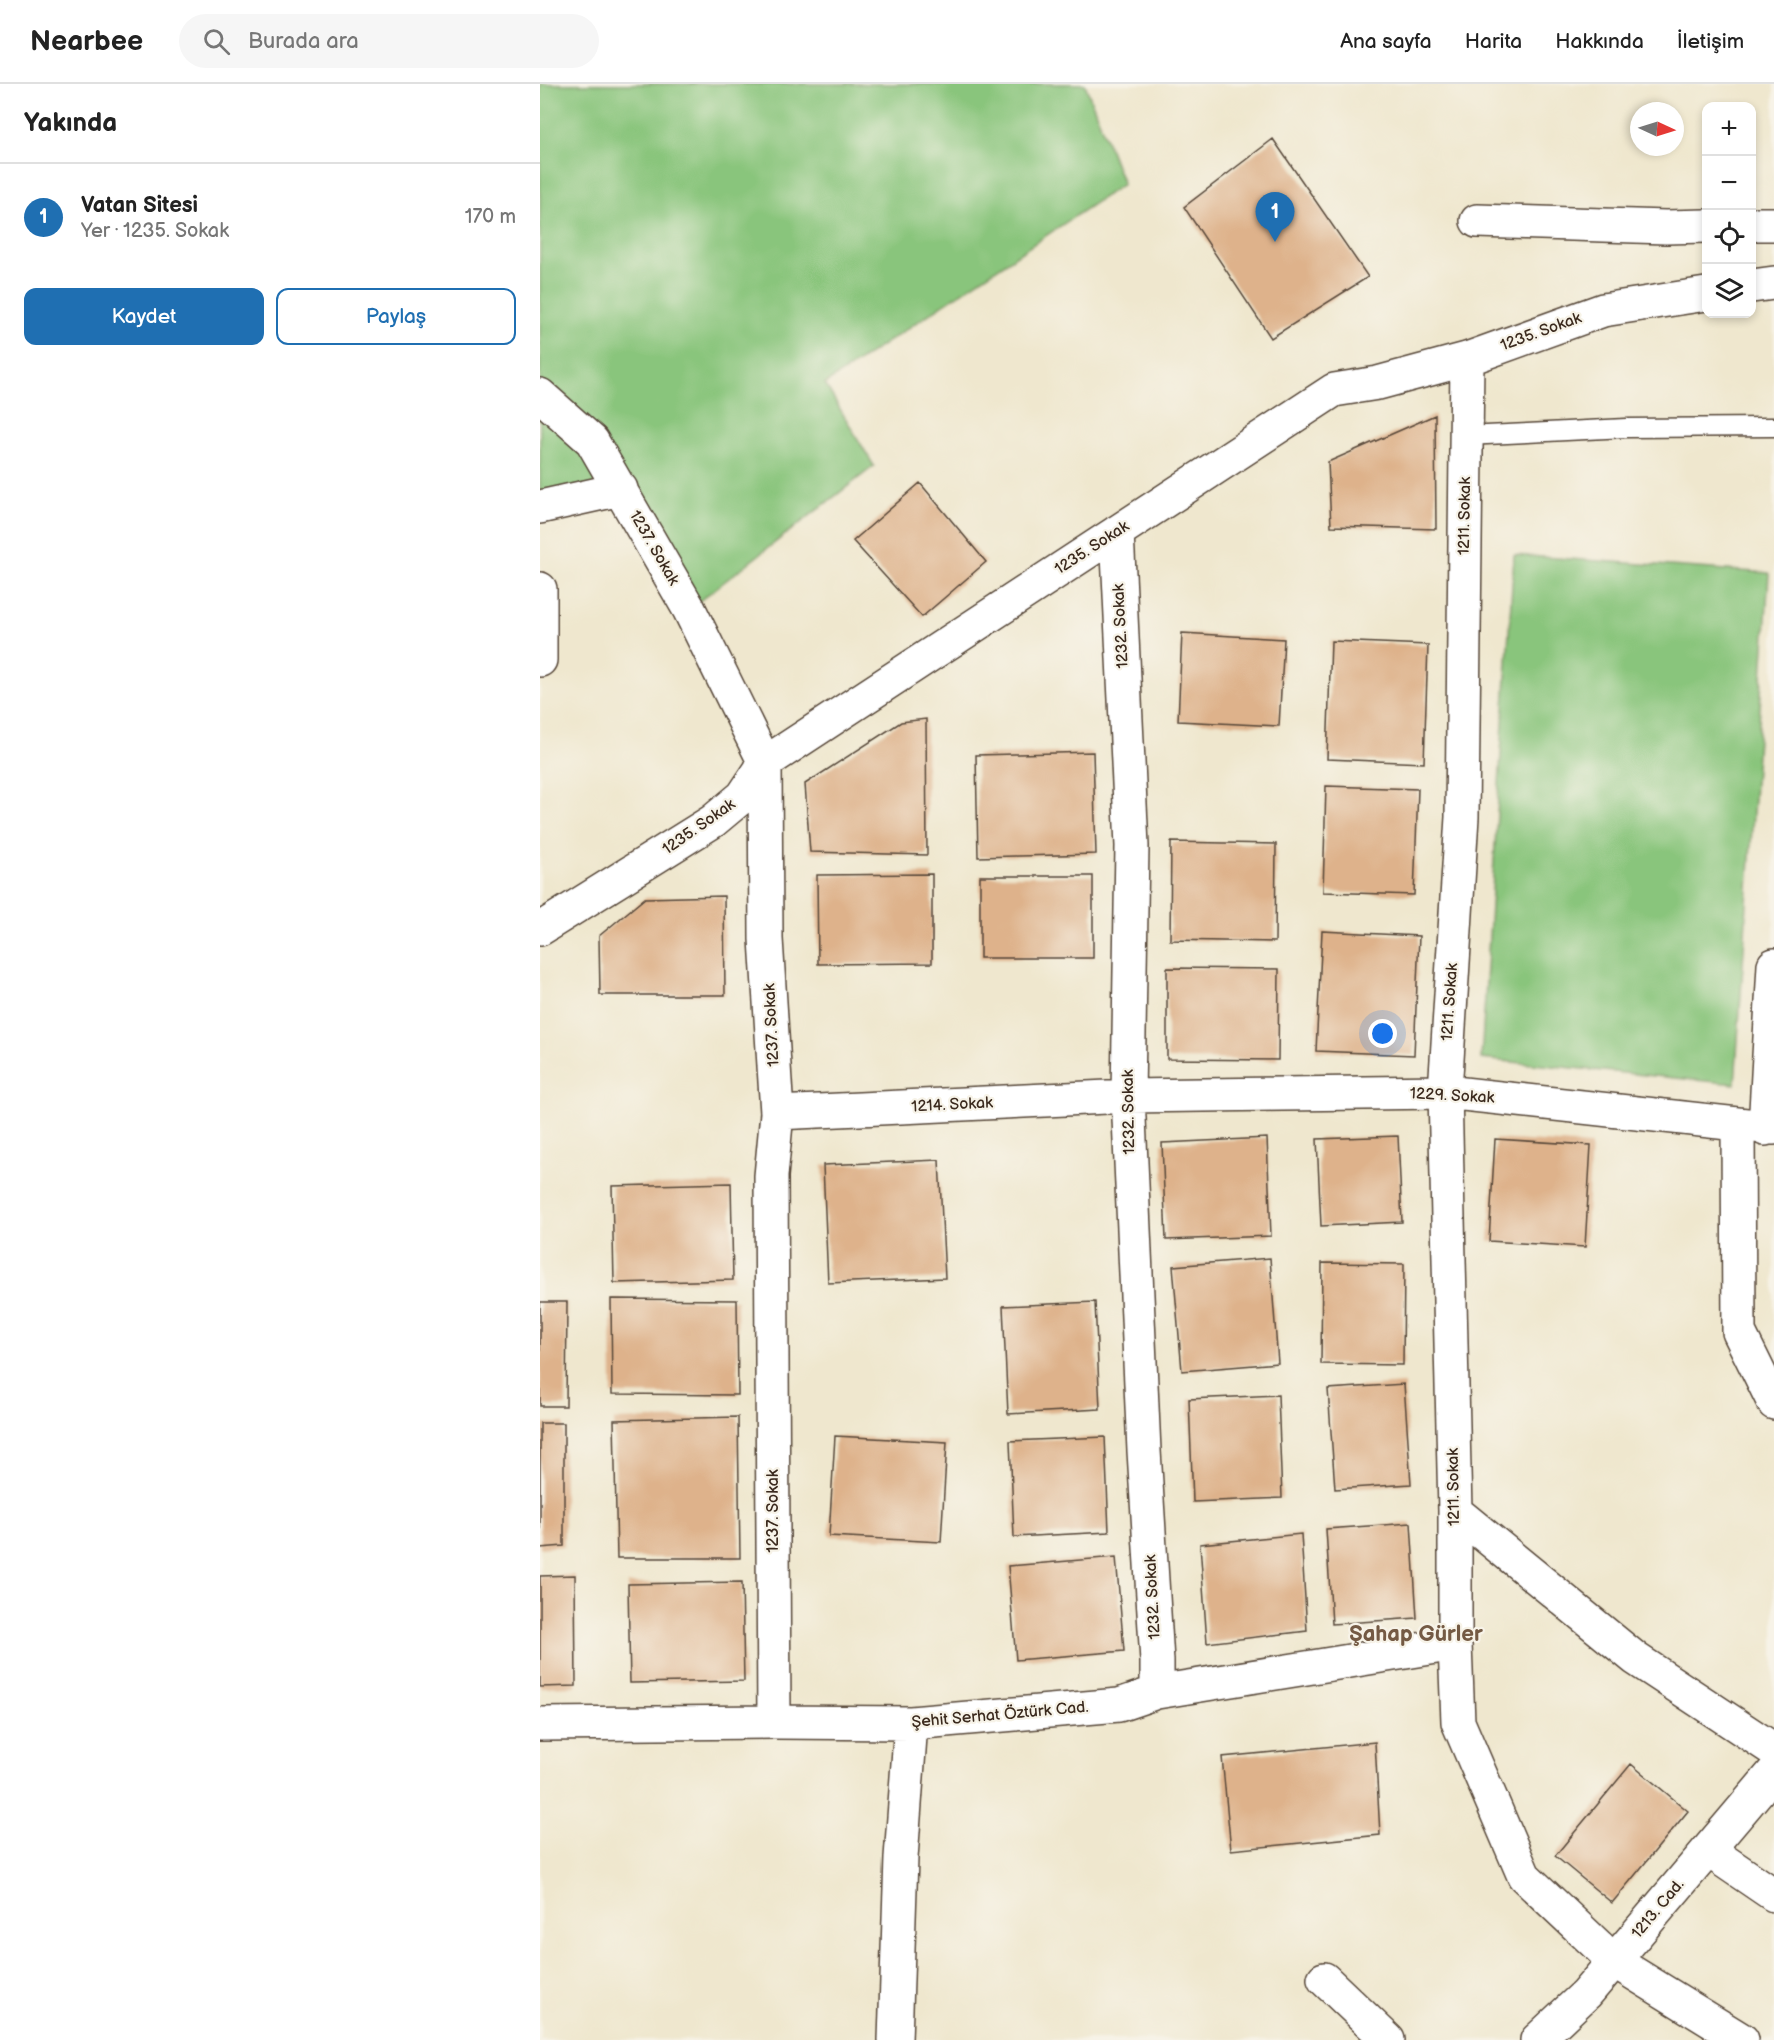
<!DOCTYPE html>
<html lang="tr">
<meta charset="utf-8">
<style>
body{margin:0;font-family:"Balsamiq Sans",sans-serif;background:#f6f6f6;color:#222}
.controls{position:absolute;right:18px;top:18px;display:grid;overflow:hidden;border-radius:12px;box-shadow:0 3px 9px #0003}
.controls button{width:54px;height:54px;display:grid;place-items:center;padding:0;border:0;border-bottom:2px solid #e0e0e0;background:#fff;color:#222;font:30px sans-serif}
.compass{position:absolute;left:1090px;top:18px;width:54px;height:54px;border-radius:50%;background:#fff;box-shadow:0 3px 9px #0003;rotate:94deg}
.you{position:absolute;left:843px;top:950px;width:21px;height:21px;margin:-15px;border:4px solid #fff;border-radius:50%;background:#1a73e8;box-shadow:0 0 0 9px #1a73e833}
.badge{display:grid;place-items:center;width:39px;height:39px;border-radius:50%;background:#1f6fb2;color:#fff;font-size:20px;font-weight:700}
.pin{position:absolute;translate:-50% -50px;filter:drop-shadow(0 2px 3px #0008)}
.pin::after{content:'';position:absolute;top:32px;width:21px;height:18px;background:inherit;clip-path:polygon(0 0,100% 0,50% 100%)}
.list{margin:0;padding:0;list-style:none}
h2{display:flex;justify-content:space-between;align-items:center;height:78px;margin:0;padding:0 24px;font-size:26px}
h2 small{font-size:20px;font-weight:400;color:#767676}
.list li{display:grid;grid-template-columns:39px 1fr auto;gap:18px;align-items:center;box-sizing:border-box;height:108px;padding:0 24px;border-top:2px solid #e0e0e0}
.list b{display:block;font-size:22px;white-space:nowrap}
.list p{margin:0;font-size:20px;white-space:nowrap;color:#767676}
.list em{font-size:20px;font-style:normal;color:#767676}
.actions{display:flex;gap:12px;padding:18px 24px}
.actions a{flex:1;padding:14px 0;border:2px solid #1f6fb2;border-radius:12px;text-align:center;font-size:21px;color:#1f6fb2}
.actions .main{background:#1f6fb2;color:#fff}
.icon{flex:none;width:33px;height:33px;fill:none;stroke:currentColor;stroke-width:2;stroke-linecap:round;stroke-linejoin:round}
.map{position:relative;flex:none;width:1234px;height:1956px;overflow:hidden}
header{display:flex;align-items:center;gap:36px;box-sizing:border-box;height:84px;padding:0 30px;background:#fff;border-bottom:2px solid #e0e0e0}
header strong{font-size:28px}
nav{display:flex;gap:33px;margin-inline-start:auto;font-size:21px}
.search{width:420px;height:54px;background:#f6f6f6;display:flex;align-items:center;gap:15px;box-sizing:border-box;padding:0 21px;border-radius:33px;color:#767676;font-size:22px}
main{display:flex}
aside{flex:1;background:#fff}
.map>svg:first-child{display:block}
</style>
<header>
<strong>Nearbee</strong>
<div class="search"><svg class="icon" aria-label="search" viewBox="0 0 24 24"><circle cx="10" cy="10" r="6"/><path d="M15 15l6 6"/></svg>Burada ara</div>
<nav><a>Ana sayfa</a><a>Harita</a><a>Hakkında</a><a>İletişim</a></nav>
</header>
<main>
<aside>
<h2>Yakında<small></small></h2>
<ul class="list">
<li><span class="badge">1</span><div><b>Vatan Sitesi</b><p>Yer · 1235. Sokak</p></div><em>170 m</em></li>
</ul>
<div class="actions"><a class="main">Kaydet</a><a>Paylaş</a></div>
</aside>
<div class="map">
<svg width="1234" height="1956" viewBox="0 0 1234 1956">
<rect width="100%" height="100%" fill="#f7f3e8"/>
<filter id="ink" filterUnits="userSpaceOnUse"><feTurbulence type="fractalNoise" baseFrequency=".0167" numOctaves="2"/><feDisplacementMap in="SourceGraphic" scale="12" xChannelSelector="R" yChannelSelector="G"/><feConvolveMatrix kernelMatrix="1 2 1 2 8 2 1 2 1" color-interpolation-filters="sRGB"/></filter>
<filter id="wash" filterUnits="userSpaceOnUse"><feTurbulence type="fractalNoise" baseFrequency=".008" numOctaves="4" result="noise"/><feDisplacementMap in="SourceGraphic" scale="24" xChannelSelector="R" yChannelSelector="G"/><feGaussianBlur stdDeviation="1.35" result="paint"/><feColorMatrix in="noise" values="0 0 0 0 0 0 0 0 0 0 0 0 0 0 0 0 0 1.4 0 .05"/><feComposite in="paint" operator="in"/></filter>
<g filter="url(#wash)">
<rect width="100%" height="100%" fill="#efe7ce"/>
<path fill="#89c57b" stroke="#62784c" stroke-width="1.5" d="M 0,0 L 545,0 L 583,100 L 285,300 L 334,382 L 149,525 L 81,406 L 0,428 Z
M 974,471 L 1229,489 L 1195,1000 L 941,975 Z"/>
<g id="blocks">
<path fill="#deb28b" d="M 733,55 L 828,193 L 731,254 L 644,123 Z
M 895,331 L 896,445 L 791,442 L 788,378 Z
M 380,399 L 446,478 L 382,533 L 313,457 Z
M 642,549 L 744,555 L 739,642 L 638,637 Z
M 791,557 L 888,561 L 884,679 L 787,675 Z
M 386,635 L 387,771 L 270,768 L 265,700 L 361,638 Z
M 553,668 L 556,770 L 438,773 L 436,671 Z
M 786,702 L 878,705 L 874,811 L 783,808 Z
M 631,758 L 736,760 L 735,858 L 630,856 Z
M 392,790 L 392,879 L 278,880 L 277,791 Z
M 440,792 L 553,792 L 553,874 L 440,874 Z
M 184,812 L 185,911 L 60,911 L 59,852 L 105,814 Z
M 782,847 L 879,852 L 874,971 L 776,967 Z
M 627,884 L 739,885 L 738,976 L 627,975 Z
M 858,1052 L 862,1138 L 781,1142 L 777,1055 Z
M 727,1054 L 731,1152 L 626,1156 L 622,1059 Z
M 955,1055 L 1051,1061 L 1045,1163 L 949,1157 Z
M 399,1076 L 405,1194 L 288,1199 L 283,1081 Z
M 191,1099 L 193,1196 L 74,1199 L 72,1102 Z
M 730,1174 L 738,1279 L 642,1287 L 633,1182 Z
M 782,1179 L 864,1180 L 863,1281 L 781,1280 Z
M 71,1215 L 197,1216 L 198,1311 L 72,1310 Z
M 0,1218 L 27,1218 L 26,1322 L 0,1322 Z
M 555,1218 L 560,1325 L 468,1330 L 463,1222 Z
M 864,1300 L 871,1400 L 795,1405 L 788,1305 Z
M 738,1311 L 742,1414 L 653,1418 L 649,1315 Z
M 198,1333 L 200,1474 L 77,1474 L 74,1336 Z
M 0,1339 L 24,1339 L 24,1462 L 0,1464 Z
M 295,1352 L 407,1358 L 401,1458 L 289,1452 Z
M 565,1353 L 569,1448 L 474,1453 L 470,1357 Z
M 871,1439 L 877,1534 L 792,1540 L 786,1445 Z
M 761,1450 L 767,1547 L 667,1559 L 660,1460 Z
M 576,1473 L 584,1567 L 476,1576 L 468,1482 Z
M 35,1491 L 36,1602 L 0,1603 L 0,1492 Z
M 202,1498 L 204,1597 L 90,1599 L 88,1500 Z
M 835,1658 L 840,1751 L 691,1766 L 682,1673 Z
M 1091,1680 L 1148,1727 L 1072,1819 L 1015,1772 Z"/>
</g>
</g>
<g filter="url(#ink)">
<use href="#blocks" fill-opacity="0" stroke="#564638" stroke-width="1.5"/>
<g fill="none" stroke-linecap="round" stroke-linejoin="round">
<g stroke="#564638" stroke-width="21">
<path id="service" d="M 926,352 L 1086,344 L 1234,343"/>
</g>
<g stroke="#564638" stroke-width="36">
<path id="minor" d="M 937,137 L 1126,143 L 1166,142
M 1212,140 L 1234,140
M 1212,202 L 1234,199
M 927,275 L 922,733 L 905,1008 L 915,1427 L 915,1560 L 918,1638 L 984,1792 L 1074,1877 L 1202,1956
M 0,311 L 52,357 L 149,525 L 225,679 L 226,855 L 237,1029 L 231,1092 L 234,1638
M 0,423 L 81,405
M 577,448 L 592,762 L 588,1012 L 604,1367 L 617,1577 L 617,1608
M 0,505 L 0,576
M 0,845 L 173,737 L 203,712 L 225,679 L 794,306 L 838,299 L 927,275 L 1063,226 L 1166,210
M 237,1029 L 588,1012 L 905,1008 L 1234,1044
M 1198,1042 L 1199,1248 L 1234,1319
M 1225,1045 L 1234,881
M 915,1427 L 1096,1575 L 1234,1666
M 0,1640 L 234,1638 L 371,1639 L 579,1621 L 617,1608 L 915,1560
M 1168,1766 L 1234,1811
M 784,1895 L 848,1956
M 355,1956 L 361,1774 L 371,1639
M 997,1956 L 1046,1910 L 1234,1688"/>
</g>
<use href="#service" stroke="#fff" stroke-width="18"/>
<use href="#minor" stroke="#fff" stroke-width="33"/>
</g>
</g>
<g text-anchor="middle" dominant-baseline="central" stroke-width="4.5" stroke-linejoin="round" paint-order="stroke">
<g font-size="16" fill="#3b2a1e" stroke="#f7f3e8">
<text transform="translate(1001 248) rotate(-20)">1235. Sokak</text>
<text transform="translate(925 432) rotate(-89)">1211. Sokak</text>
<text transform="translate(114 464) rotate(60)">1237. Sokak</text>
<text transform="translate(552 464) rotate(-33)">1235. Sokak</text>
<text transform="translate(581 542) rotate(-93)">1232. Sokak</text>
<text transform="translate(159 743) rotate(-35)">1235. Sokak</text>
<text transform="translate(910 918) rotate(-86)">1211. Sokak</text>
<text transform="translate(232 941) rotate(-93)">1237. Sokak</text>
<text transform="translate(912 1012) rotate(3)">1229. Sokak</text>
<text transform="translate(412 1021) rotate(-3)">1214. Sokak</text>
<text transform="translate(589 1028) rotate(-91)">1232. Sokak</text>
<text transform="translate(914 1403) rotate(-91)">1211. Sokak</text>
<text transform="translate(233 1427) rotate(-90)">1237. Sokak</text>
<text transform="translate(613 1513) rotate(-93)">1232. Sokak</text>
<text transform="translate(460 1631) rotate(-5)">Şehit Serhat Öztürk Cad.</text>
<text transform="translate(1118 1825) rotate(-50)">1213. Cad.</text>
</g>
<g font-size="22" font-weight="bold" fill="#745a44" stroke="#f7f3e8">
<text x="876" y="1550">Şahap Gürler</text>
</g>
</g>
</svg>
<div class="controls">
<button>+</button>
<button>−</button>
<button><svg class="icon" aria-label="locate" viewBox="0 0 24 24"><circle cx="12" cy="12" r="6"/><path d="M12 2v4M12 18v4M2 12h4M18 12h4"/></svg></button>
<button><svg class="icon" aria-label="layers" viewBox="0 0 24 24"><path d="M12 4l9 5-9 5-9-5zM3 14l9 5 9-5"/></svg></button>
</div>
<svg class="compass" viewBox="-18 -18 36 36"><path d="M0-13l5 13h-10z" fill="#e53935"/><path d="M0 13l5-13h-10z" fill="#767676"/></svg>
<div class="you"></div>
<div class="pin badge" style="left:735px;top:158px">1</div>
</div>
</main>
